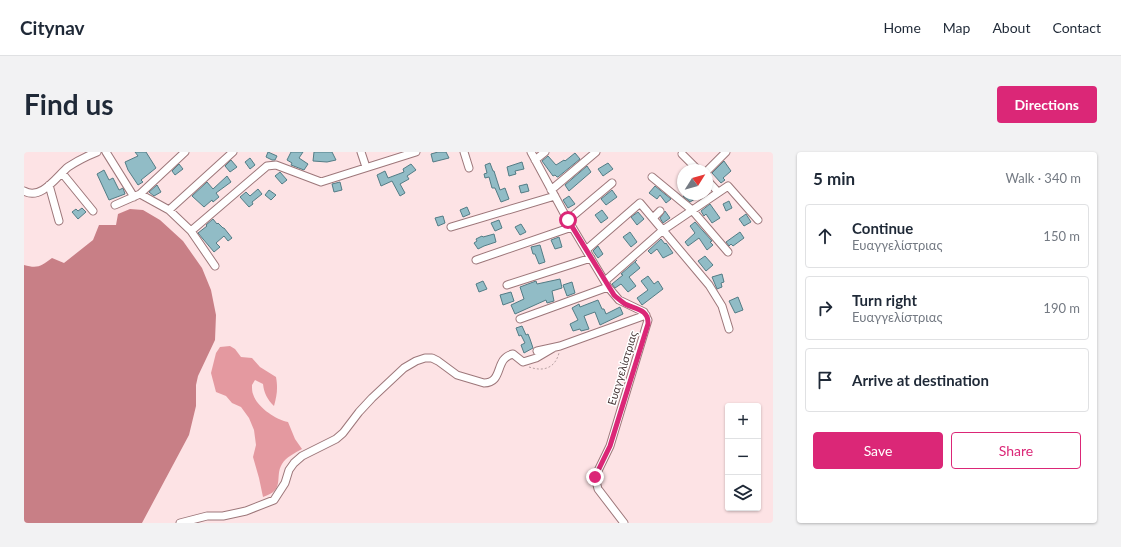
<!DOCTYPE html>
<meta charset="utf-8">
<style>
body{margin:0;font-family:Lato,sans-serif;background:#f2f2f3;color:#1f2937}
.controls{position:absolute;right:12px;bottom:12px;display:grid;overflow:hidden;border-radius:4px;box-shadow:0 1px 3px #0004}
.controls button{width:36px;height:36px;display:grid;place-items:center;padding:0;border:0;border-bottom:1px solid #e0e1e3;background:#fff;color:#1f2937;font:20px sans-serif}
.compass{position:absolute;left:653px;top:12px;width:36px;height:36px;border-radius:50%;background:#fff;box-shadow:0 1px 3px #0004;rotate:53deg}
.stop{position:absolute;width:12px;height:12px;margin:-9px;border:3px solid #db2777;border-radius:50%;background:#fff}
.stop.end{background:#db2777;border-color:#fff;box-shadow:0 1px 4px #0008}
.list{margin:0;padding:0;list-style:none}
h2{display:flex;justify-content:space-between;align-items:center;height:52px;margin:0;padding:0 16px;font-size:17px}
h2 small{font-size:13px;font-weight:400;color:#747a83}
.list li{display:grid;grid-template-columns:26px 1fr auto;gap:12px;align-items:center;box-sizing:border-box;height:64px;margin:0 8px 8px;padding:0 8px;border:1px solid #e0e1e3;border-radius:4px}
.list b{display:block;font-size:15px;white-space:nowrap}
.list p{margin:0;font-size:13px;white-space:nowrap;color:#747a83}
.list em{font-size:13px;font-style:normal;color:#747a83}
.actions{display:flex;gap:8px;padding:12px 16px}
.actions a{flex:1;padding:9px 0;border:1px solid #db2777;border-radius:4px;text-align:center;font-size:14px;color:#db2777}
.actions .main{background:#db2777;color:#fff}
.icon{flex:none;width:22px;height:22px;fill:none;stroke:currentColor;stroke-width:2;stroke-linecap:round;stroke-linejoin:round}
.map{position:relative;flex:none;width:749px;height:371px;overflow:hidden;border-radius:4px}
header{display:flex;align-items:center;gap:24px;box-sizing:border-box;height:56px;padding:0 20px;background:#fff;border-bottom:1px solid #e0e1e3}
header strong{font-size:19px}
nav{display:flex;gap:22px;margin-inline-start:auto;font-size:14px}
.intro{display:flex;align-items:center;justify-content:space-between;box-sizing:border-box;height:96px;padding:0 24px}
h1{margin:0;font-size:28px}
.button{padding:10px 18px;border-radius:4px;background:#db2777;color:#fff;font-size:14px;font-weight:700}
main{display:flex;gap:24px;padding:0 24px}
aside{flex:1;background:#fff;border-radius:4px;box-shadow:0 1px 3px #0004}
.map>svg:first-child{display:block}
</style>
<header>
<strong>Citynav</strong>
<nav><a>Home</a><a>Map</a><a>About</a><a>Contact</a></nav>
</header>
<div class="intro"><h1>Find us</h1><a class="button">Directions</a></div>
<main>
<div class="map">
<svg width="749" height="371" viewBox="0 0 749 371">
<rect width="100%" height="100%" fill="#fde3e5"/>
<path fill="#e499a0" d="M 206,194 L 211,197 L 217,205 L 228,206 L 236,215 L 252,225 C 254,236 253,243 250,254 C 243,247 240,241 239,232 L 231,228 L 228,233 C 228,236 228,240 229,242 C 233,255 251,267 264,270 L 271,287 L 278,297 C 271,301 262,305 258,312 C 250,325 262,338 239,345 L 235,326 L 229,305 L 232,293 L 230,278 L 225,266 L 217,255 L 208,251 L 202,244 L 192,240 L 187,221 L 192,201 L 196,195 Z"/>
<path fill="#c87f86" d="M 106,57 L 119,58 L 136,68 L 159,89 L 178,116 L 187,138 L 192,163 L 191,188 L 174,224 L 172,233 L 172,254 L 165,283 L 118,371 L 0,371 L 0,113 C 14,117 17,114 28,106 L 40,111 L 69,88 L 75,73 L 92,73 L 94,62 Z"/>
<path fill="#91bcc6" stroke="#537c85" d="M 111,0 L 122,0 L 132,16 L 117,28 L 119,30 L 114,33 L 104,18 L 101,10 L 114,4 Z
M 244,0 L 253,4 L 251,8 L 248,8 L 242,5 Z
M 267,0 L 279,0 L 275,6 L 284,12 L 280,18 L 267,13 L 268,11 L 263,8 Z
M 290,0 L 308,0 L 312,8 L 303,10 L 289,9 Z
M 414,0 L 422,0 L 425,6 L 409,10 L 407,2 Z
M 551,1 L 556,7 L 534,25 L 533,25 L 531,23 L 529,24 L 518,9 L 524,4 L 532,13 L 540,8 L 541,9 Z
M 226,6 L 231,13 L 226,17 L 221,10 Z
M 207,8 L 213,15 L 206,20 L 201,14 Z
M 700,9 L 707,19 L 699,26 L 701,28 L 697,31 L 688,21 Z
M 498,10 L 500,17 L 491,19 L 492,22 L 485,24 L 483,15 Z
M 466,11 L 469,19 L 470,19 L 476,38 L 481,36 L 485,47 L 477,50 L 471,36 L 468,36 L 465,25 L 461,26 L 460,22 L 463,21 L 461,13 Z
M 584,11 L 589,17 L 579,24 L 574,17 Z
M 155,12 L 159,17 L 151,23 L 148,19 Z
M 387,12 L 392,18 L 383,24 L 385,27 L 376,32 L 381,41 L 376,44 L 368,29 L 357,34 L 353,23 L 361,19 L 364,26 L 380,20 L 379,17 Z
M 563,14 L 567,20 L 545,39 L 541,33 Z
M 80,18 L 85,28 L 89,26 L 95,38 L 99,36 L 101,42 L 85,48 L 73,22 Z
M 256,20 L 263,28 L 258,32 L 251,24 Z
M 203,24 L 207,30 L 192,41 L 195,45 L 189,50 L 188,48 L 180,55 L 168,44 L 183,30 L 189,37 Z
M 316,30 L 318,38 L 310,40 L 308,32 Z
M 503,32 L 505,39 L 497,41 L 495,34 Z
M 133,33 L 137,40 L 130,44 L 125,40 Z
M 631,34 L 647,47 L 642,51 L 636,43 L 633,47 L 625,41 Z
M 234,37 L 238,42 L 228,50 L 229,52 L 225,55 L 216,45 L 222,40 L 226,44 Z
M 245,38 L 252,43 L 247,48 L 241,43 Z
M 588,38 L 593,45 L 582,53 L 577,47 Z
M 663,42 L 667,42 L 671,47 L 666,50 L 659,44 Z
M 545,44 L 551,52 L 544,56 L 539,48 Z
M 705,49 L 708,56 L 702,59 L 699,52 Z
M 686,52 L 696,66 L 688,71 L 682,62 L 680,64 L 677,59 Z
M 443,55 L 446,62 L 439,65 L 436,58 Z
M 58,56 L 62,60 L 54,67 L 48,60 L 52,57 L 54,59 Z
M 578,58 L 584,66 L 577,71 L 571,63 Z
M 641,59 L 646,66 L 639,71 L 636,66 Z
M 614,60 L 620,67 L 613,73 L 607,65 Z
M 722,62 L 727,70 L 720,74 L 715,67 Z
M 419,64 L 421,71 L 414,74 L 411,66 Z
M 189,67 L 193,72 L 194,71 L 199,76 L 200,76 L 208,86 L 204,89 L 200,84 L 192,91 L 196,95 L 190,100 L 174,81 L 183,74 L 182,73 Z
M 475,68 L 478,76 L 471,79 L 467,71 Z
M 671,70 L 688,89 L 686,90 L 689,93 L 683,98 L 675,86 L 664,94 L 661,90 L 671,81 L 666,74 Z
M 497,72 L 502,80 L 496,83 L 491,75 Z
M 606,80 L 613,90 L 607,95 L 599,85 Z
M 716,80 L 720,86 L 709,94 L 707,92 L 705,94 L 702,90 Z
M 470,82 L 472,90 L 460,94 L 454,97 L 450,91 L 453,89 L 452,87 L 458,84 L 459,85 Z
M 535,85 L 538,95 L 531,97 L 527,88 Z
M 637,87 L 641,92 L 642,91 L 649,101 L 639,106 L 633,97 L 627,102 L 624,99 Z
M 516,93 L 521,110 L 515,112 L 511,102 L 509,102 L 507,95 Z
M 574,94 L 579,102 L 574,106 L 569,99 Z
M 681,104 L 689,113 L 682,119 L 674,109 Z
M 613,108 L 611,110 L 616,116 L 605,125 L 612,134 L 604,140 L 597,132 L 591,136 L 588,132 L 599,123 L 597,122 Z
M 698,122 L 700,130 L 697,131 L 698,135 L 693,137 L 688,125 Z
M 624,124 L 630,132 L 634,129 L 639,137 L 618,153 L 613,146 L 624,138 L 617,129 Z
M 536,127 L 538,136 L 528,139 L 530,149 L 523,151 L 522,148 L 491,162 L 487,153 L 500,147 L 496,135 L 512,129 L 513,132 Z
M 459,129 L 463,137 L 455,140 L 452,132 Z
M 548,130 L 551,141 L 543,144 L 539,133 Z
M 487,140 L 490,149 L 479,153 L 476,143 Z
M 714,145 L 719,158 L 711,161 L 705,149 Z
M 574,148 L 578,157 L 580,157 L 582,162 L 596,155 L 599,162 L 576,173 L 571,160 L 560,164 L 565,177 L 557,179 L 556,177 L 549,179 L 546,172 L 554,168 L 548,156 L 555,152 L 556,155 Z
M 498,174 L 502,183 L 504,182 L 506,187 L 509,196 L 500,201 L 497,193 L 501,191 L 497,183 L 495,184 L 492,176 Z"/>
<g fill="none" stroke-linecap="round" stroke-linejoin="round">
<g stroke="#9d777a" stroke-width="9">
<path id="minor" d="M 82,0 L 110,45
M 337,0 L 342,15
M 440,0 L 445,16
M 507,0 L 541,63 L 584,135 L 595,148 L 620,160 L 624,168 L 586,294 L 571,325 L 574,337 L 600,371
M 658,2 L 674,18
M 511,8 L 521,0
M 683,19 L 702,0
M 38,21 L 69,59
M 628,25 L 668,58 L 704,100
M 683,28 L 694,40
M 25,33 L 35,69
M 527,38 L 572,0
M 0,39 C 17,49 33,24 44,15 C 53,9 63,4 73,0
M 116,42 L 161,0
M 91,53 L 116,42 L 145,58 L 167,79 L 191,114
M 145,58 L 209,0
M 629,66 L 636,59
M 544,68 L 588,31
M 427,75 L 531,44
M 167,79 L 243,14 L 252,13 L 297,30 L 392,0
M 562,98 L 616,51 L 685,133 L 698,154 L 705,177
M 452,108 L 548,75
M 581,129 L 639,78 L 704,34 L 734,68
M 483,133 L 567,106
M 496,167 L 584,135
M 513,199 L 536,194 L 622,163
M 156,371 L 183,364 L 199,364 L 222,359 L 250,348 L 261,331 L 265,318 L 270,311 L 278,304 L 312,287 L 319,281 L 335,260 L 348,246 L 380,216 L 392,209 L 401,206 L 408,206 L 414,209 L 433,223 L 460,231 C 480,231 470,206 489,202 L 499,210 L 512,206 L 529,196"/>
</g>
<path stroke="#b7a0a2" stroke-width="1" stroke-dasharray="2 2" stroke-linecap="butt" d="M 505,215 C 520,220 531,216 535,201"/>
<use href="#minor" stroke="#fff" stroke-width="7"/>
</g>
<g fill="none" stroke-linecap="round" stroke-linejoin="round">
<path stroke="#db2777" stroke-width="5" d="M 544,68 L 590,143 C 593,146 597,149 601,152 C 611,157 625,157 624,172 L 586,294 L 571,325"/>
</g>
<g text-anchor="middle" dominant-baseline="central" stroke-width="3" stroke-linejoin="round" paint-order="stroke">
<g font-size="11" fill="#463536" stroke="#fff">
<text transform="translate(598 216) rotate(-73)">Ευαγγελίστριας</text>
</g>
</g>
</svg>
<div class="controls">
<button>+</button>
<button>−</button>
<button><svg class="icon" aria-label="layers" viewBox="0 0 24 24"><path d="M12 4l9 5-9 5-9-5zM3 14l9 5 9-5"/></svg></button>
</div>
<svg class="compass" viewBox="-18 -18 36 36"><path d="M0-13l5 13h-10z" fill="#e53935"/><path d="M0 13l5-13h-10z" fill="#747a83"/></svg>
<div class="stop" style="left:544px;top:68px"></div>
<div class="stop end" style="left:571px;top:325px"></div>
</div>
<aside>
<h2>5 min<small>Walk · 340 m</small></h2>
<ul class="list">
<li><svg class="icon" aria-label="ahead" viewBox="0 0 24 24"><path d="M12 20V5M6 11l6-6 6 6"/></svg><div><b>Continue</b><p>Ευαγγελίστριας</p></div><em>150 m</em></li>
<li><svg class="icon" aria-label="right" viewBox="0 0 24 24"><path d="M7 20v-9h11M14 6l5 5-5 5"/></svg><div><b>Turn right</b><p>Ευαγγελίστριας</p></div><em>190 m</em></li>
<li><svg class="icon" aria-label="arrive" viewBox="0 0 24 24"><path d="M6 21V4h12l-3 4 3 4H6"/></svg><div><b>Arrive at destination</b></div></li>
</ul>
<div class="actions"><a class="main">Save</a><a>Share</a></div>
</aside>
</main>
